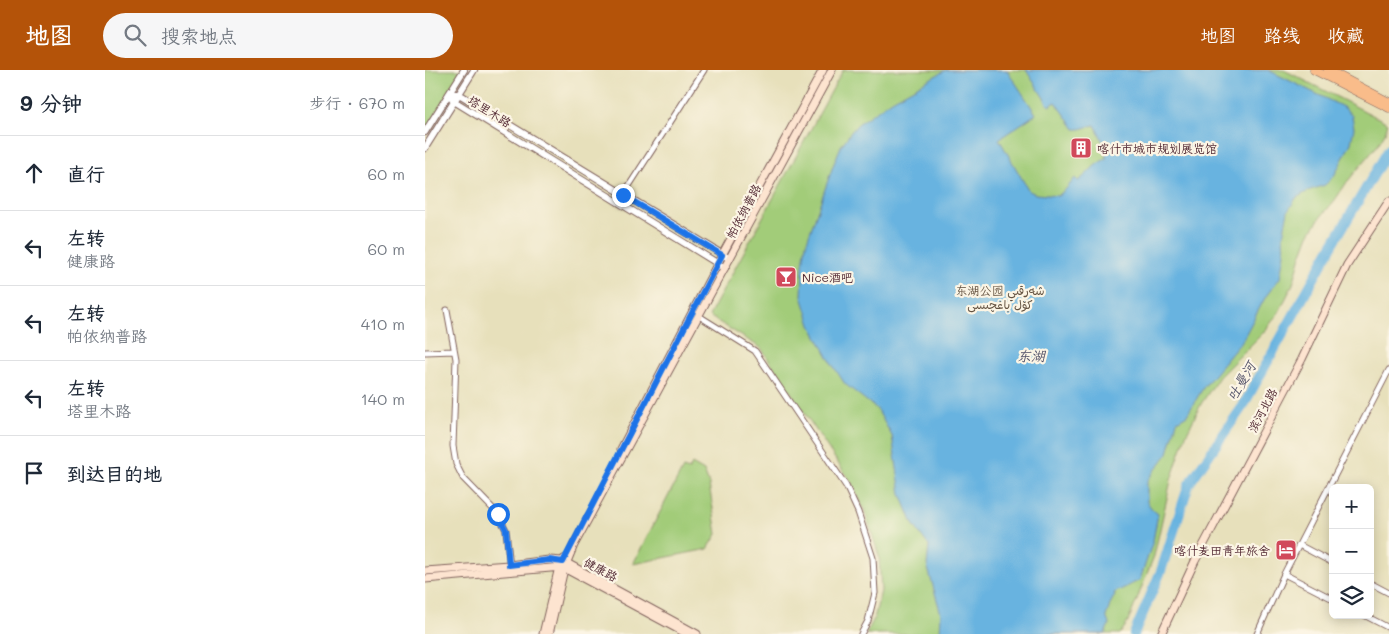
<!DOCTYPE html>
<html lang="zh">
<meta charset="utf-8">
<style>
body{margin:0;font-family:Mali,"Playpen Sans Arabic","LXGW WenKai TC",sans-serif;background:#f6f6f7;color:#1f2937}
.controls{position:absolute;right:15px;bottom:15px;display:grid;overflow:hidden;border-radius:8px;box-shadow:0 2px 12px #0003}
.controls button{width:45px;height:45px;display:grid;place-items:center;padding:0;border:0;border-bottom:1px solid #e0e1e3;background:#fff;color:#1f2937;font:25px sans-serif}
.stop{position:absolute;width:15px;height:15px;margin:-11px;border:4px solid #1a73e8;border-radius:50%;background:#fff}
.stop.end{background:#1a73e8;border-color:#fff;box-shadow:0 1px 5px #0008}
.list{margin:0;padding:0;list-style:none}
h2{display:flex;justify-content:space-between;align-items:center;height:65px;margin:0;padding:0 20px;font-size:21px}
h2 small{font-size:16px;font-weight:400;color:#747a83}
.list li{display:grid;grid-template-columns:32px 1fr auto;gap:15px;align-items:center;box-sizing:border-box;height:75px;padding:0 20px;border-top:1px solid #e0e1e3}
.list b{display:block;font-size:19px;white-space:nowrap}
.list p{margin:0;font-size:16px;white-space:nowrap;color:#747a83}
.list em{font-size:16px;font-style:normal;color:#747a83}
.icon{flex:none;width:28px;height:28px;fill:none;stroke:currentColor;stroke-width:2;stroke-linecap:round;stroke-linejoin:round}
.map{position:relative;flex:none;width:964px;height:564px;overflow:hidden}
header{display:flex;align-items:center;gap:30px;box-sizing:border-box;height:70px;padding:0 25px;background:#b45309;color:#fff}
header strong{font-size:24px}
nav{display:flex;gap:28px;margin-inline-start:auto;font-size:18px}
.search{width:350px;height:45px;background:#f6f6f7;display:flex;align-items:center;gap:12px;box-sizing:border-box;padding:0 18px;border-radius:28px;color:#747a83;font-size:19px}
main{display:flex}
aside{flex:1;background:#fff}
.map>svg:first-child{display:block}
</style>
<header>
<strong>地图</strong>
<div class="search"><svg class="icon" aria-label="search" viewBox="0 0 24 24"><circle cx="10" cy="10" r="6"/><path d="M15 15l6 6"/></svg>搜索地点</div>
<nav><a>地图</a><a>路线</a><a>收藏</a></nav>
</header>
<main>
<aside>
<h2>9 分钟<small>步行 · 670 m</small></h2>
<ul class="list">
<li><svg class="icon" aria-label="ahead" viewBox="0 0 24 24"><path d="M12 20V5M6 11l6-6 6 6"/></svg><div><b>直行</b></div><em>60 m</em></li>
<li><svg class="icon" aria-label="left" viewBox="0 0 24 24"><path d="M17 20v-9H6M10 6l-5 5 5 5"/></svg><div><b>左转</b><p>健康路</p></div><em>60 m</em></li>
<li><svg class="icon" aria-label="left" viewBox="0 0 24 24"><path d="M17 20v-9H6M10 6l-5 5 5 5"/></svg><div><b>左转</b><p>帕依纳普路</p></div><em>410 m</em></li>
<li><svg class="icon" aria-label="left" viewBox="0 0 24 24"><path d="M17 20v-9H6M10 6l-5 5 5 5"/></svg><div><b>左转</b><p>塔里木路</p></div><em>140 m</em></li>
<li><svg class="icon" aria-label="arrive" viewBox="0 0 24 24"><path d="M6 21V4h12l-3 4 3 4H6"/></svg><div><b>到达目的地</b></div></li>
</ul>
</aside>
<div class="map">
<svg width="964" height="564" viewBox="0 0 964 564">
<rect width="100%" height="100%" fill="#fcf5e5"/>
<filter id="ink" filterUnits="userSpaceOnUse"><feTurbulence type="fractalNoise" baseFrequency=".02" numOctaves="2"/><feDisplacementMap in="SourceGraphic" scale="10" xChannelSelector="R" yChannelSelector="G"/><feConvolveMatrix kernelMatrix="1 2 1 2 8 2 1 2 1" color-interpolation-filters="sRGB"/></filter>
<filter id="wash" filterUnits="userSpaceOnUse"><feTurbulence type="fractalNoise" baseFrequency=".0096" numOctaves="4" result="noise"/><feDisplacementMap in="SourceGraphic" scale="20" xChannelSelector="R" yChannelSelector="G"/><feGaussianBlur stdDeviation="1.12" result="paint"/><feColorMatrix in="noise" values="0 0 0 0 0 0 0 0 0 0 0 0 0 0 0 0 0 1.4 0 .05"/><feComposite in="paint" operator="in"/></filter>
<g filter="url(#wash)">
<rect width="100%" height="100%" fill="#e7e0bb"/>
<path fill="#a2cc79" stroke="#767652" d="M 0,0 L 39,0 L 0,62 Z
M 418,0 L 859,0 L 963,53 L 960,63 L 952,76 L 922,112 L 910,130 L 894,149 L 884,165 L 876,186 L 868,214 L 854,242 L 840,261 L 794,307 L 776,334 L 761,365 L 746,410 L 729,486 L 703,552 L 695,564 L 441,564 L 449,549 L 456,521 L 454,486 L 439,439 L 427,414 L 336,278 L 284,246 Z
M 267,394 L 279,401 L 284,414 L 292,464 L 283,479 L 208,494 L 258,398 L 264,400 Z"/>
<path fill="#67b3e0" stroke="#586986" d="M 521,0 L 582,0 L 611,44 L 574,69 L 604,121 L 611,124 L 633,126 L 642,118 L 650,108 L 653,111 C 666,102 667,95 681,89 C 682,80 675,64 670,55 C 662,56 658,60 650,59 L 631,32 L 624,36 L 601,0 L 843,0 L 920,38 L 927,46 L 929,58 L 926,73 L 909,106 L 900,115 L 885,120 L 871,128 L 863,141 L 858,166 L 859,183 L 855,208 L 841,226 L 817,271 L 778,318 L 762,345 L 752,351 L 743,383 L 722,411 L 722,432 L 727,439 L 733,444 L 728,471 L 715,510 L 689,523 L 690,526 C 684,533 685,538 681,546 L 684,554 L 680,564 L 515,564 L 516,544 L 502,495 L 504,476 L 488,454 L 476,424 L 467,366 L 452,339 L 420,314 L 407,294 L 386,255 L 377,226 L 378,195 L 381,174 L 408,96 L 416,76 L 426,62 L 433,54 L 467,30 Z"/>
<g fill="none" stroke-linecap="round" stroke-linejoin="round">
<path stroke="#67b3e0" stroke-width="10" d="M 709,564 L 736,501 L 764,414 L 818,336 L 908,174 L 964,79"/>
</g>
</g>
<g filter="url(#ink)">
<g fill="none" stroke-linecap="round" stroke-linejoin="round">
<g stroke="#81635d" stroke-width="7">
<path id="minor" d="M 198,125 L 279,0
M 22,240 L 31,289 L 28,376 L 31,394 L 38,408 L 73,444 L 81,460 L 85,497
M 274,246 L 330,281 L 421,416 L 433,442 L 448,488 L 450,523 L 443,551 L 436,564
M 0,282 L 29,281
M 874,475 L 908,493
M 859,504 L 908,529
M 945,513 L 964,523
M 939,545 L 964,558
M 832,564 L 859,504 L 964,300"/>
</g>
<g stroke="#81635d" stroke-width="8">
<path id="tertiary" d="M 24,24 L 34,24 L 305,189
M 24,24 L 29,31 L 300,198
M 0,62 L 39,0
M 0,78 L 49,0"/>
</g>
<g stroke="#81635d" stroke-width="9">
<path id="secondary" d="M 196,379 L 297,185 L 398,0
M 0,501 L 84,495 L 124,490 L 138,491 L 272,564
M 0,509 L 137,497 L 262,564
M 118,564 L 134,497 L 139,489
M 124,564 L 139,499 L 149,475 L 407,0
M 736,564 L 770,491 L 877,289 L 922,195 L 964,131"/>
</g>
<g stroke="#81635d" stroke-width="9">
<path id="primary" d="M 889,0 L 964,38
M 903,0 L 964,32"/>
</g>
<use href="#minor" stroke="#fff" stroke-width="5"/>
<use href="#tertiary" stroke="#fff" stroke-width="6"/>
<use href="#secondary" stroke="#fde4d0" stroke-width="7"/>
<use href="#primary" stroke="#f9bc8a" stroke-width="8"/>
</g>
</g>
<g fill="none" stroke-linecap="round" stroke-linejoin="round" filter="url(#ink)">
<path stroke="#1a73e8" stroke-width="6" d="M 73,444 L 81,460 L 84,495 L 124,490 L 138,492 L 297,185 L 198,125"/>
</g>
<defs>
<g id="building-square" transform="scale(1.125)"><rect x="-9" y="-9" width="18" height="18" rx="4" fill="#d1495b" stroke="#fcf5e5"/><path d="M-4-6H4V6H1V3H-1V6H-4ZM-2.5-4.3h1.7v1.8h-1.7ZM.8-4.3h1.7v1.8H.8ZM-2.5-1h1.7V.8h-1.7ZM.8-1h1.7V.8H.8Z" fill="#fff"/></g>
<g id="bar-square" transform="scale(1.125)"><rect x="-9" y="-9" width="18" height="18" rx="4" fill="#d1495b" stroke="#fcf5e5"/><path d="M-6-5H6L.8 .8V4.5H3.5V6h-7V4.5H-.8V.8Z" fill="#fff"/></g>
<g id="hotel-square" transform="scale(1.125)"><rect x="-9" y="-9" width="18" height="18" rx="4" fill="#d1495b" stroke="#fcf5e5"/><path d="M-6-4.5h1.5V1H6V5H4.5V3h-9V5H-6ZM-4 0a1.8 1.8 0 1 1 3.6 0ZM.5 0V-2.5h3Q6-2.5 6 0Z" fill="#fff"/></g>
</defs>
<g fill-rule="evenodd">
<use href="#building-square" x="656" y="78"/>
<use href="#bar-square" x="361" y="207"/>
<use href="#hotel-square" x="861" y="480"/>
</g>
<g text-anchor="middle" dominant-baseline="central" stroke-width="4.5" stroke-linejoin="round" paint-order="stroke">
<g font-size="12" fill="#4a1f2b" stroke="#fcf5e5">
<text transform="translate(65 41) rotate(32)">塔里木路</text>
<text transform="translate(318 141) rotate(-62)">帕依纳普路</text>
<text transform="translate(837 340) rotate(-62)">滨河北路</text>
<text transform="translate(176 499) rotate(28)">健康路</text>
</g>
<g font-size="12" fill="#4a1f2b" stroke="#fcf5e5" text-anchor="start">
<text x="672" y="78">喀什市城市规划展览馆</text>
<text x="377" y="207">Nice酒吧</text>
<text x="845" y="480" text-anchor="end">喀什麦田青年旅舍</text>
</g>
<g font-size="12" fill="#645342" stroke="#fcf5e5">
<text x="575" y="220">东湖公园 شەرقىي<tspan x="575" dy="14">كۆل باغچىسى</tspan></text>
</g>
<g font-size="14" font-style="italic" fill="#54536a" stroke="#fcf5e5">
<text x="606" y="285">东湖</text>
<text transform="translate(816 311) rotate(-60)">吐曼河</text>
</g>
</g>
</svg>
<div class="controls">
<button>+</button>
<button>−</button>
<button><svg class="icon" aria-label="layers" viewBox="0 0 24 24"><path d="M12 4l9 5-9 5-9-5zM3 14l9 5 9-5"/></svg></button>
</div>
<div class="stop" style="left:73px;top:444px"></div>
<div class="stop end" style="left:198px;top:125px"></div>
</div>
</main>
